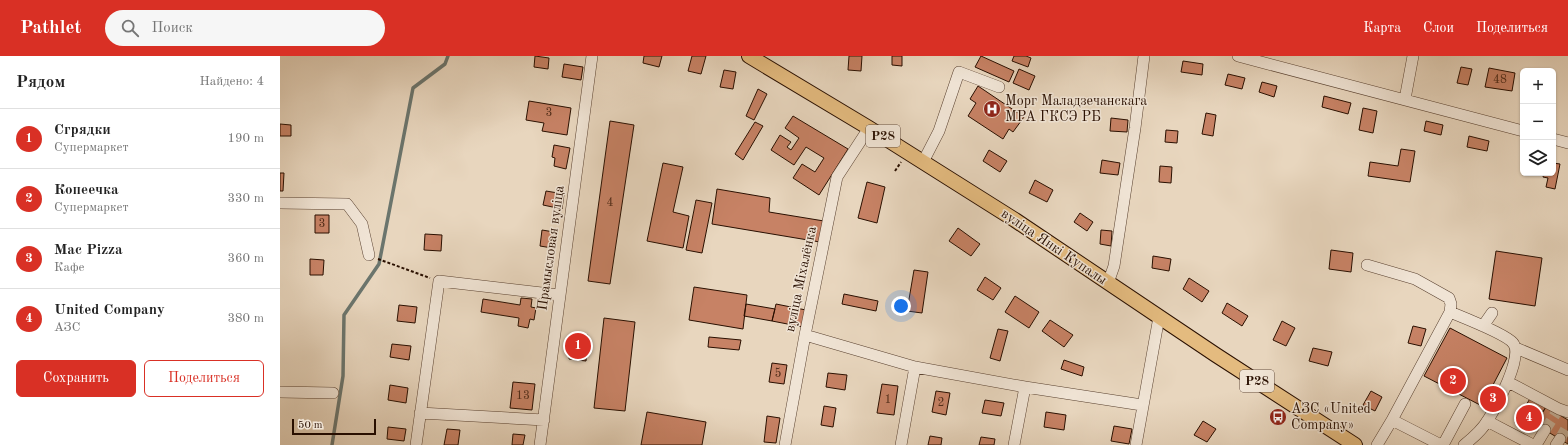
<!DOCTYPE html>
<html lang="ru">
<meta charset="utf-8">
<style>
body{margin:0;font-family:"Old Standard TT",serif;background:#f6f6f6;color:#222}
.controls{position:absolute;right:12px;top:12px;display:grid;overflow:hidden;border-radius:6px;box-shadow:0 1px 3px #0004}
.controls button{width:36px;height:36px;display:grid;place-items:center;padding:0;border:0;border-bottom:1px solid #e0e0e0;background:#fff;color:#222;font:20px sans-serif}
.scale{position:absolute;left:12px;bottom:10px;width:84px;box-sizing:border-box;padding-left:4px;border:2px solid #290f00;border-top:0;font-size:11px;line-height:14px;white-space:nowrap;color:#290f00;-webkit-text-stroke:3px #f0e4d5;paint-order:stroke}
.you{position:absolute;left:621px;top:250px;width:14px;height:14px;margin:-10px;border:3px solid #fff;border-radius:50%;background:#1a73e8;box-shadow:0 0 0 6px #1a73e833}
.badge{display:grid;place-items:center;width:26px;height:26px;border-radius:50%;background:#d93025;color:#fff;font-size:13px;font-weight:700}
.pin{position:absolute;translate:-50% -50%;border:2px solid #fff;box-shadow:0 1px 4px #0006}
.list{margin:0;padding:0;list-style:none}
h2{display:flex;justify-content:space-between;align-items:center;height:52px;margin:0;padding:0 16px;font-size:17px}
h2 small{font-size:13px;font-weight:400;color:#767676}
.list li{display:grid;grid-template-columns:26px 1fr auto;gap:12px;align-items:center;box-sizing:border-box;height:60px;padding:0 16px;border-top:1px solid #e0e0e0}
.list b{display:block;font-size:15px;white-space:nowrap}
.list p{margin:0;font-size:13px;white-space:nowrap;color:#767676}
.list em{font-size:13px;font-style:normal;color:#767676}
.actions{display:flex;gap:8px;padding:12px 16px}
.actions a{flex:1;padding:9px 0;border:1px solid #d93025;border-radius:6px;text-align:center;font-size:14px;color:#d93025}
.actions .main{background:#d93025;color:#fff}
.icon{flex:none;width:22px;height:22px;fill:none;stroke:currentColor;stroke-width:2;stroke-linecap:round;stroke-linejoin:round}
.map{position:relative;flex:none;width:1288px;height:389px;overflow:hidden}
header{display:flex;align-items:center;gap:24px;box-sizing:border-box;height:56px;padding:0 20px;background:#d93025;color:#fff}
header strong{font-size:19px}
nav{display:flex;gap:22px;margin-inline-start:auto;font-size:14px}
.search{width:280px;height:36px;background:#f6f6f6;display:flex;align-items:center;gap:10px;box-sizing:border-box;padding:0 14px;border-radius:22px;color:#767676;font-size:15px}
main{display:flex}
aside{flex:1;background:#fff}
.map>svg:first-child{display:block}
</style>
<header>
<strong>Pathlet</strong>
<div class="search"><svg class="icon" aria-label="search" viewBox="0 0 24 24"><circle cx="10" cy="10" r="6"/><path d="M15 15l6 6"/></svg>Поиск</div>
<nav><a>Карта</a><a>Слои</a><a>Поделиться</a></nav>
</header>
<main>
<aside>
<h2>Рядом<small>Найдено: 4</small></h2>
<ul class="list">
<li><span class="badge">1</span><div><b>Сгрядки</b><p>Супермаркет</p></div><em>190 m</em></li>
<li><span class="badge">2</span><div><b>Копеечка</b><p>Супермаркет</p></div><em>330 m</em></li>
<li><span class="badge">3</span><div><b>Mac Pizza</b><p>Кафе</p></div><em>360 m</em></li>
<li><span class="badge">4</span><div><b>United Company</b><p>АЗС</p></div><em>380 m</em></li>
</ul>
<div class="actions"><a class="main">Сохранить</a><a>Поделиться</a></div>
</aside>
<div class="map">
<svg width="1288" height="389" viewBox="0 0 1288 389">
<rect width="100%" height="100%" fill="#e8d6be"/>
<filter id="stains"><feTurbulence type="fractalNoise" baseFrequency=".005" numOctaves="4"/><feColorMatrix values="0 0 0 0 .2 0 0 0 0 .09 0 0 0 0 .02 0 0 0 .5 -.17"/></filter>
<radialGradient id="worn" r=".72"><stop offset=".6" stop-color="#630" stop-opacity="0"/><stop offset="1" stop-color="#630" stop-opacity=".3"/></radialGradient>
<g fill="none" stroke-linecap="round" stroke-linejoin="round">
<path stroke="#6b756d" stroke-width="3.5" d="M 52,389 L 63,320 L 64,259 L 99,208 L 133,32 L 165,8 L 168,0"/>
</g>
<path fill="#c78265" stroke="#290f00" d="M 255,0 L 269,2 L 268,13 L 254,11 Z
M 364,0 L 382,0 L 379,11 L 363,7 Z
M 412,0 L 426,0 L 421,18 L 408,15 Z
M 569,0 L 582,0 L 581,15 L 568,14 Z
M 612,0 L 622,0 L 622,10 L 612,9 Z
M 701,0 L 734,15 L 729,26 L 695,11 Z
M 734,0 L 746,0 L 751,2 L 748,11 L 732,5 Z
M 903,5 L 923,8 L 922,19 L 901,16 Z
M 284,8 L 303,11 L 301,24 L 282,21 Z
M 1181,11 L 1192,13 L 1188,29 L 1177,27 Z
M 1209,12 L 1235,17 L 1232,35 L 1205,31 Z
M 739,13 L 755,20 L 749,34 L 733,27 Z
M 444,14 L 456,16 L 453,33 L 440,31 Z
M 948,18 L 965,22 L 962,33 L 945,29 Z
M 982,26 L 997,30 L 994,41 L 979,36 Z
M 698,30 L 744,61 L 733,76 L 729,73 L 723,83 L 688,60 L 696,47 L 690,43 Z
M 478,33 L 487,38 L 474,64 L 466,60 Z
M 1044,40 L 1071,47 L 1068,58 L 1042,51 Z
M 249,45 L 291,52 L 287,79 L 262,75 L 264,67 L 246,64 Z
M 1083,52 L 1097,55 L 1093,77 L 1079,74 Z
M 926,57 L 936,59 L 933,80 L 922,78 Z
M 513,60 L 568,93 L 539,139 L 513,122 L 522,108 L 535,116 L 544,102 L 526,91 L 514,109 L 491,94 L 500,79 L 511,86 L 507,91 L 511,94 L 519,82 L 505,72 Z
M 831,62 L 848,64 L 847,76 L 830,75 Z
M 330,65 L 354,69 L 330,228 L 308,225 Z
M 1146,65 L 1163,69 L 1161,79 L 1144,75 Z
M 475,66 L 483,70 L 463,104 L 455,98 Z
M 0,68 L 11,69 L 11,80 L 0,80 Z
M 886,74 L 898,75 L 897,87 L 885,86 Z
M 1189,80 L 1209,85 L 1207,95 L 1187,91 Z
M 274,89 L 290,92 L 286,113 L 274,110 L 275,102 L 272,101 Z
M 1121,93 L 1135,95 L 1130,126 L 1088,120 L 1090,106 L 1118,110 Z
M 709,94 L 727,105 L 720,116 L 703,105 Z
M 822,104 L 840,107 L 838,119 L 820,117 Z
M 383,107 L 403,111 L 393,156 L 409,160 L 403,192 L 367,185 Z
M 1273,107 L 1280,108 L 1275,133 L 1266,131 L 1268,122 L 1263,121 L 1264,117 L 1273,117 Z
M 880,110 L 892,111 L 891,127 L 879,126 Z
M 0,117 L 4,117 L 3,135 L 0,135 Z
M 755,124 L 773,134 L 767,146 L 749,137 Z
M 587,126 L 605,131 L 597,167 L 578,162 Z
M 437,133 L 490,142 L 489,156 L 544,165 L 540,186 L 432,168 Z
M 266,135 L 284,138 L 282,153 L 263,149 Z
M 416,144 L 432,147 L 422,197 L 406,194 Z
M 800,157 L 813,166 L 807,175 L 794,166 Z
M 35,159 L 49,159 L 49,177 L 35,177 Z
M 678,172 L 700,188 L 691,200 L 669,185 Z
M 262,174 L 274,176 L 272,192 L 260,190 Z
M 821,174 L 832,175 L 831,190 L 820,188 Z
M 145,178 L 162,179 L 161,195 L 144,194 Z
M 1051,194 L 1073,197 L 1071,216 L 1049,213 Z
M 1216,195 L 1262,202 L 1255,250 L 1209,243 Z
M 873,200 L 891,203 L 889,215 L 872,212 Z
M 30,203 L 44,204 L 43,219 L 30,219 Z
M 634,214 L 648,216 L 642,257 L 627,255 Z
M 705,221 L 721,232 L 713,244 L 697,234 Z
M 909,222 L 929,235 L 922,246 L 903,233 Z
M 414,231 L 467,239 L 463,273 L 409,264 Z
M 564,238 L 598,245 L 596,255 L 562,248 Z
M 735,240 L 759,256 L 749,272 L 725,256 Z
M 241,242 L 252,243 L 251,251 L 256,252 L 254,264 L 250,263 L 248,272 L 238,270 L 239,262 L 201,256 L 203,243 L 240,249 Z
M 947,247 L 968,260 L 962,270 L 942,257 Z
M 466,248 L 495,253 L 492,265 L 464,260 Z
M 496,248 L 526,254 L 523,271 L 492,265 Z
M 119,249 L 137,251 L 135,267 L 117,265 Z
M 324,262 L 355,266 L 345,355 L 314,352 Z
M 770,264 L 793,279 L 784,291 L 762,275 Z
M 1002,265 L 1015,272 L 1006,290 L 993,284 Z
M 1133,270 L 1146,273 L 1141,290 L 1128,287 Z
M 1170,272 L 1227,302 L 1202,350 L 1144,320 Z
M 718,273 L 728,275 L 720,305 L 710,302 Z
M 292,278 L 308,279 L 306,305 L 289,303 Z
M 429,281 L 461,284 L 459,294 L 428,291 Z
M 112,288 L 131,290 L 129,304 L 110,301 Z
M 1033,292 L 1052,296 L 1048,310 L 1029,305 Z
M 784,304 L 804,311 L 802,320 L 781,313 Z
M 492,307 L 507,309 L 504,328 L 489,326 Z
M 548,317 L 567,319 L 565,334 L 546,331 Z
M 233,326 L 255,328 L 252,354 L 230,352 Z
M 602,328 L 618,330 L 614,359 L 597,357 Z
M 110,329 L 128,332 L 126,347 L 108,344 Z
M 656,335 L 670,337 L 666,359 L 652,356 Z
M 1091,335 L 1102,341 L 1095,355 L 1083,349 Z
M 1251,341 L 1266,351 L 1250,376 L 1235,367 Z
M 705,344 L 724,347 L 721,360 L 702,357 Z
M 544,350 L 556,352 L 553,371 L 541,369 Z
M 1266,351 L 1288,364 L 1288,388 L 1255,368 Z
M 367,356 L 426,366 L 422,389 L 361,389 Z
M 766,356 L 786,359 L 784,374 L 764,371 Z
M 487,360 L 500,362 L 496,387 L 484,386 Z
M 923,365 L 936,373 L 927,386 L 914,379 Z
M 834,370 L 852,373 L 849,388 L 831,385 Z
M 108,371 L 126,373 L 124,385 L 107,383 Z
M 167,373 L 180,374 L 178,389 L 164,389 Z
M 233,378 L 245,379 L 243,389 L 232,389 Z
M 650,380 L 662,382 L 661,389 L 648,389 Z
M 701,381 L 715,383 L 714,389 L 699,389 Z"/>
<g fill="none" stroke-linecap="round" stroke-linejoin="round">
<path stroke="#cbb8a2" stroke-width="11" stroke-dasharray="11 5.5" stroke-linecap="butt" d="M 1265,374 L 1276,357
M 1280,383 L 1288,369"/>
<g stroke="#594130" stroke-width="12">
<path id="minor" d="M 958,0 L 1243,75
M 1125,43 L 1133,0
M 1273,83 L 1288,87
M 643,106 L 659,75 L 679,16 L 719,31
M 0,147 L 67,148 L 82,168 L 89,199
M 1087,209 L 1135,223 L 1169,242 L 1171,248 L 1170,256
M 828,227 L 834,210 L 855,72 L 864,0
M 1203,270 L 1212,257
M 525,279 L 635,311 L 745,331 L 862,349
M 1236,292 L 1288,314
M 1228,326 L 1279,353 L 1288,356
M 0,336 L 53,337
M 140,357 L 264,364
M 1207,365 L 1253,389
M 136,389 L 159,225 L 279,239
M 260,389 L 312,0
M 505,389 L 525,279 L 557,121 L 589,72
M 621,389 L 635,311
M 734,389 L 745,331
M 856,389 L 879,261
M 1097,389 L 1112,364
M 1161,389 L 1112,364 L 1170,256 C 1182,261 1226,278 1233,287 C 1244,300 1216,351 1208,364 C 1202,374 1193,382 1184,389
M 1163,389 L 1185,348
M 1256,389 L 1265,374
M 1276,389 L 1280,383"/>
</g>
<g stroke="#290f00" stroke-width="16">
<path id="major" d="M 469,0 L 589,72 L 735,164 L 936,299 L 1075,389"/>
</g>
<path stroke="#290f00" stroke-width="2" stroke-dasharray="3 2" stroke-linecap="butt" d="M 615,115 L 621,106
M 98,203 L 150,222"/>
<use href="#minor" stroke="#f0e4d5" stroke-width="11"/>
<use href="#major" stroke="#e4bb7f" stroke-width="14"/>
</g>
<defs>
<g id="hospital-disc" transform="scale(0.9)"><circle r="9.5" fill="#8f2418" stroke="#f0e4d5"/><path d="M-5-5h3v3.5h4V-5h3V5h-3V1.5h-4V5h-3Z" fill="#fff"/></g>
<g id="bus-disc" transform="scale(0.9)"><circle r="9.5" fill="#8f2418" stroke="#f0e4d5"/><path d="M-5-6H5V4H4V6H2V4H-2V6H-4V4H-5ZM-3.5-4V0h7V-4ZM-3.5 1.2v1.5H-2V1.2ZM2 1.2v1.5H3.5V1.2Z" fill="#fff"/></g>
</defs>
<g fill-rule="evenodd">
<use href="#hospital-disc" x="712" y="53"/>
<use href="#bus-disc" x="998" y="361"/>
</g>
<g text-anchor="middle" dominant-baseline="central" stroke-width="3" stroke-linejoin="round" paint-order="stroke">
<g font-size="12" fill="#502c19">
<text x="1220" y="24">48</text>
<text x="269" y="57">3</text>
<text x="330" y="147">4</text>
<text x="42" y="168">3</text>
<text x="498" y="318">5</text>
<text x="243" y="340">13</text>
<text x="608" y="344">1</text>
<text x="661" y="347">2</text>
</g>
<g fill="#f0e4d5" stroke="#654f40" stroke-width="1">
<rect x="586" y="69" width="34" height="22" rx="3"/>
<rect x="960" y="314" width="34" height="22" rx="3"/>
</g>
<g font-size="13" font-weight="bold" fill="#290f00">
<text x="603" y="80">Р28</text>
<text x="977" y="325">Р28</text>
</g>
<g font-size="14" fill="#290f00" stroke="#f0e4d5" text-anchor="start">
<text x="725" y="45">Морг Маладзечанскага<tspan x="725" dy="16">МРА ГКСЭ РБ</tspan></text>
<text x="1011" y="353">АЗС «United<tspan x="1011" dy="16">Company»</tspan></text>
</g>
<g font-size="14" fill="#290f00" stroke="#f0e4d5">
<text transform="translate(774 191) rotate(34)">вуліца Янкі Купалы</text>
<text transform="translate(271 192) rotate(-82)">Прамысловая вуліца</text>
<text transform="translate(521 223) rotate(-78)">вуліца Міхалёнка</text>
</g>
</g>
<rect width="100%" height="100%" filter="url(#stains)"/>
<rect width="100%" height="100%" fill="url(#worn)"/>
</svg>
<div class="controls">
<button>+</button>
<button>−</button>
<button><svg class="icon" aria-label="layers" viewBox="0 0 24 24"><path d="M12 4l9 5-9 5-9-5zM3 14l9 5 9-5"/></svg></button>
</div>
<div class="scale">50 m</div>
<div class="you"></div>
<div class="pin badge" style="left:298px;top:290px">1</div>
<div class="pin badge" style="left:1173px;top:325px">2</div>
<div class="pin badge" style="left:1213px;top:343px">3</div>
<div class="pin badge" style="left:1249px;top:362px">4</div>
</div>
</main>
